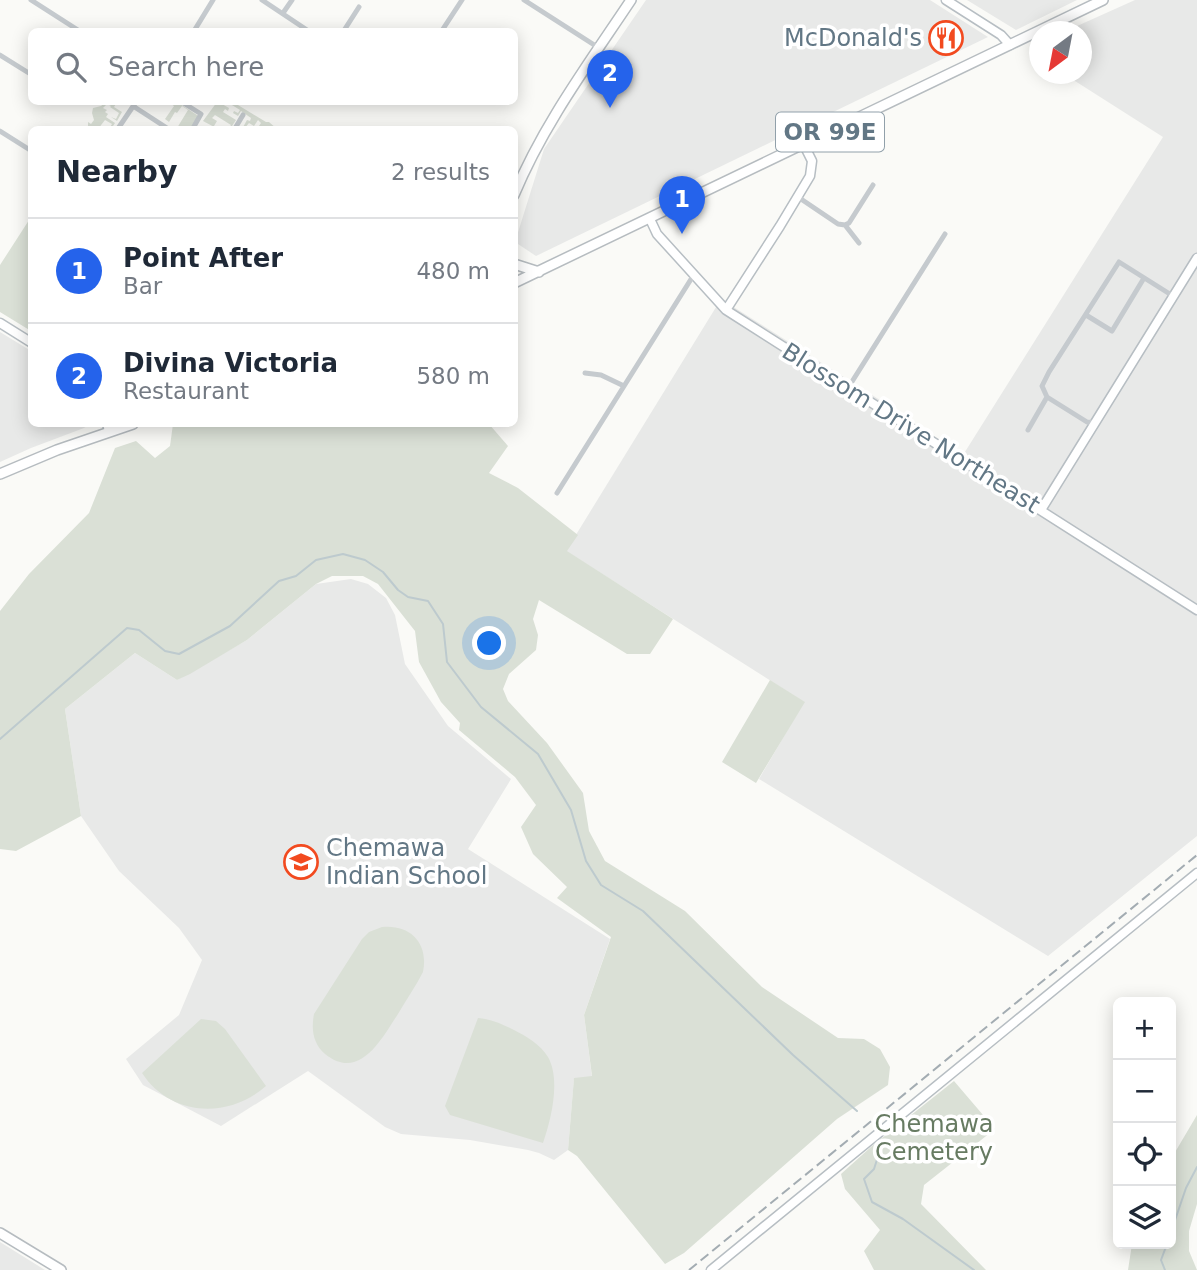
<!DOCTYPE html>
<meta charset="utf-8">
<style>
body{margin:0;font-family:"DejaVu Sans",sans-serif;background:#f6f6f7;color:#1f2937}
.controls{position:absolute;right:21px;bottom:21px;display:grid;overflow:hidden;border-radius:10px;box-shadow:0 4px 18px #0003}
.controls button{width:63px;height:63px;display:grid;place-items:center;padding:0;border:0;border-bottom:2px solid #e0e1e3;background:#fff;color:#1f2937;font:35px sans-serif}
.compass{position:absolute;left:1029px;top:21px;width:63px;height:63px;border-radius:50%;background:#fff;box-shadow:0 4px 18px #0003;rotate:212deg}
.you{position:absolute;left:490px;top:644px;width:24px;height:24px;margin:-18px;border:5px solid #fff;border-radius:50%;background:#1a73e8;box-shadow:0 0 0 10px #1a73e833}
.badge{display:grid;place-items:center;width:46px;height:46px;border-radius:50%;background:#2563eb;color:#fff;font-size:23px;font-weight:700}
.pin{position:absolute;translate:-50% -58px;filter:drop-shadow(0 2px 4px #0008)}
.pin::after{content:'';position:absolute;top:37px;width:24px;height:21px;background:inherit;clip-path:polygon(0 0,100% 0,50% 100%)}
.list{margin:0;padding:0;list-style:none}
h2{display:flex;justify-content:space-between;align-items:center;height:91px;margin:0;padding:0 28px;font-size:30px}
h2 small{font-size:23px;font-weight:400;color:#747a83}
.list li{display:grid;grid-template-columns:46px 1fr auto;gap:21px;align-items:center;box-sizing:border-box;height:105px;padding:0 28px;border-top:2px solid #e0e1e3}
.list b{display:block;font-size:26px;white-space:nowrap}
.list p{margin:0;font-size:23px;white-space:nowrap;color:#747a83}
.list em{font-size:23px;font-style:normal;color:#747a83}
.icon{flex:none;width:38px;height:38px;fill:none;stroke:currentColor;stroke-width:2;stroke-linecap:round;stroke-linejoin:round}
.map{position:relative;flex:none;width:1197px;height:1270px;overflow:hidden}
.search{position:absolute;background:#fff;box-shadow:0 4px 18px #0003;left:28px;top:28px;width:490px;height:77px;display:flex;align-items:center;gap:18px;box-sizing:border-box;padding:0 24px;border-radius:10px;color:#747a83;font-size:26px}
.panel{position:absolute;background:#fff;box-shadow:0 4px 18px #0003;left:28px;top:126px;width:490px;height:301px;border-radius:10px}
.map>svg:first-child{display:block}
</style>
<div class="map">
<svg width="1197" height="1270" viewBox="0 0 1197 1270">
<rect width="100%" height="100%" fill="#fafaf7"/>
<path fill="#e8e9e8" d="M 646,0 L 930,0 L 988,37 L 536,256 L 515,242 L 544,149 Z
M 967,0 L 1077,0 L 1016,30 Z
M 1135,0 L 1197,0 L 1197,836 L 1048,956 L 759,779 L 804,702 L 566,551 L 721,299 L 891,407 L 890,409 L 963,455 L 1163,137 L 1064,74 L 1082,74 L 1082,32 L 1066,31 Z
M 0,332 L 31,351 L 32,424 L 90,424 L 84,428 L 31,448 L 0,462 Z
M 351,579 L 368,584 L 386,598 L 395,615 L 405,664 L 448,726 L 511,779 L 468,849 L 610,939 L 584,1015 L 592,1077 L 574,1079 L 568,1150 L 554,1160 L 539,1153 L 528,1150 L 470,1140 L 401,1134 L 385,1127 L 308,1071 L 221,1126 L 143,1085 L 126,1059 L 179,1015 L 202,960 L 179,928 L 119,871 L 81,816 L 65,709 L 135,653 L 177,680 L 247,640 L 316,584 Z
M 0,1242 L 45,1270 L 0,1270 Z"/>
<path fill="#dae0d6" d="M 106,102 L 112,102 L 116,104 L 114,107 L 122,112 L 117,121 L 111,117 L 116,119 L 119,113 L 110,107 L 111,106 L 107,104 L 103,108 L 107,110 L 105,112 L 108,114 L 106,117 L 115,123 L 111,129 L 109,129 L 112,124 L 105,120 L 98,129 L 85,129 L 88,126 L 88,122 L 91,124 L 94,120 L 92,113 L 93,108 L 101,106 Z
M 171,102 L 177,102 L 197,115 L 198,117 L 190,129 L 180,129 L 177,128 L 188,110 L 182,106 L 177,113 L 175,112 L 169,122 L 165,119 L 174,106 L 170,103 Z
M 217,102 L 223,102 L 222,104 L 229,108 L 228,111 L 225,109 L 223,112 L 236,120 L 230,129 L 222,129 L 226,127 L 229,128 L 231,125 L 215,115 L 212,118 L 217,121 L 214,126 L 218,129 L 203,121 Z
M 231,102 L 233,102 L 266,122 L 269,122 L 277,129 L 257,129 L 261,123 L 258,120 L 254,126 L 249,123 L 244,129 L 242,129 L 247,120 L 250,121 L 251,118 L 241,111 L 238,116 L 233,113 L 234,111 L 238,113 L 240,110 L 232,105 L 233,103 Z
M 31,217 L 31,331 L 0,312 L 0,265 Z
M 173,424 L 489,424 L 508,446 L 489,473 L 518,488 L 578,535 L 567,551 L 673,619 L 650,654 L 627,654 L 539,600 L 533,619 L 538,635 L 536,650 L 509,674 L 503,689 L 508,701 L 547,743 L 583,793 L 589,831 L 605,861 L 685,911 L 762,987 L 838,1038 L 864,1039 L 880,1049 L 890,1067 L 888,1085 L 837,1119 L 684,1253 L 665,1264 L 577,1156 L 568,1150 L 574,1078 L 592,1076 L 584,1015 L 611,937 L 557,898 L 567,887 L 533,854 L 521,827 L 536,805 L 515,777 L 459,730 L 460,723 L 441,702 L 419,662 L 415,631 L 378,584 L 363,576 L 332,576 L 316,584 L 247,640 L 190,674 L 177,680 L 135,653 L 65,709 L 81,816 L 16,851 L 0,849 L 0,611 L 29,574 L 89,513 L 115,448 L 136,441 L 155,458 L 170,446 Z
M 770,680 L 805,702 L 756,783 L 722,762 Z
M 382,927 C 410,924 429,943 423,972 C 416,986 406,1000 398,1014 C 382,1038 360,1082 325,1054 C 313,1044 311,1029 314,1014 L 362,939 L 369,932 Z
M 478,1018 C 491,1019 502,1024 514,1030 C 526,1036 541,1045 548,1057 C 561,1080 551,1120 543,1143 L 450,1115 L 445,1106 Z
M 201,1019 L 216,1021 L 225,1029 L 266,1086 C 228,1120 170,1116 142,1073 Z
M 954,1081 L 995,1129 L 924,1185 L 921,1204 L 986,1270 L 874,1270 L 864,1251 L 880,1230 L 845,1189 L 841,1174 L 872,1146 Z
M 1197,1115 L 1197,1204 L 1189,1231 L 1189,1251 L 1197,1270 L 1128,1270 L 1132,1244 L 1171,1244 L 1171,1159 Z"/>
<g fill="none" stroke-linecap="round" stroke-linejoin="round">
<path stroke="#bdcace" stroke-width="2" d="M 0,739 L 127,628 L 139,630 L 165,651 L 179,654 L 230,626 L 279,581 L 296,576 L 316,560 L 343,554 L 365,560 L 383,572 L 398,590 L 408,597 L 428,601 L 443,624 L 447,662 L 481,707 L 538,754 L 571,810 L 586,861 L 601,885 L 643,911 L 793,1055 L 857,1111
M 882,1144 L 874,1169 L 864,1179 L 872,1202 L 903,1219 L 974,1270
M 1171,1232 L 1186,1188 L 1197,1167
M 1165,1270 L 1161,1260 L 1167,1244"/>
<g stroke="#b7bec3" stroke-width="11">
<path id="secondary" d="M 946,0 L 1001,35 L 1010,45
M 650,219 L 657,234 L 726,310 L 1197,610
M 726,310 L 780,226 L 810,176 L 812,161 L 804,145
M 0,323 L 32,343
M 107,424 L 109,431
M 1041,510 L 1197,258
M 711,1270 L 1197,873"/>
</g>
<g stroke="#b6bcc0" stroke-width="12">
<path id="primary" d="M 514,195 C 543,125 589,63 631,0
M 514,264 L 539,272
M 514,283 L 1103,0
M 0,474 L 57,450 L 133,424
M 0,1233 L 61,1270"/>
</g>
<path stroke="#c5cace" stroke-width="5" d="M 31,0 L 81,32
M 262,0 L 310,32
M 524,0 L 599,48
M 283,13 L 292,0
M 195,32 L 194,31 L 213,0
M 343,32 L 359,7
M 441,32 L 462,0
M 0,55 L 32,75
M 182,102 L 201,114 L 192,130
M 133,106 L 170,130
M 117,130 L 136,102
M 234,130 L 243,115
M 0,131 L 30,150
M 798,197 L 838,224 L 845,225 L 859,243
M 845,225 L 849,223 L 873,185
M 1086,315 L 1112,331 L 1144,278
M 585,373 L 601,375 L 624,386
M 848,388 L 945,234
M 1094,423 L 1087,422 L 1047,397 L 1042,386 L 1049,372 L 1119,262 L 1173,296
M 1028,430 L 1047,397
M 557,493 L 693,276"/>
<use href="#secondary" stroke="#fff" stroke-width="8"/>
<use href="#primary" stroke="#fff" stroke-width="9"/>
<path stroke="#a3acb2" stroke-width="2" stroke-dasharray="10 5" stroke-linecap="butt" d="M 689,1270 L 1197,855"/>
</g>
<defs>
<g id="restaurant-ring" transform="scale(1.75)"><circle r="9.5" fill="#fff" stroke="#f24a1f" stroke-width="1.5"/><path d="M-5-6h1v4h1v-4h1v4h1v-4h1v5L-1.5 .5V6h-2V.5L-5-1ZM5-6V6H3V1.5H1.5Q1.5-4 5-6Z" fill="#f24a1f"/></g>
<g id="school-ring" transform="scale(1.75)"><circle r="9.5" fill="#fff" stroke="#f24a1f" stroke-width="1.5"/><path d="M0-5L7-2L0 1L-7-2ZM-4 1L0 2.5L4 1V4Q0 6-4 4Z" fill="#f24a1f"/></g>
</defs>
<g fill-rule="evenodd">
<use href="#restaurant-ring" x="946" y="38"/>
<use href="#school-ring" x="301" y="862"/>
</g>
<g text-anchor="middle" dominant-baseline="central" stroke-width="7" stroke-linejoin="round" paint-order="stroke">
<rect fill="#fff" stroke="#91a0aa" stroke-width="2" x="776" y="112.5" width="108" height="39" rx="5"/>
<g font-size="23" font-weight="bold" fill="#627785">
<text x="830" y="132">OR 99E</text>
</g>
<g font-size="24" fill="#627785" stroke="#fff" text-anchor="end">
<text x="922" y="38">McDonald's</text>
<text x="326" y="848" text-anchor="start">Chemawa<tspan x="326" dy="28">Indian School</tspan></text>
</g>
<g font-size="24" fill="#627785" stroke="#fff">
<text transform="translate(911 428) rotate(32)">Blossom Drive Northeast</text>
</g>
<g font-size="24" fill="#677b62" stroke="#fff">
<text x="934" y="1124">Chemawa<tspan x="934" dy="28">Cemetery</tspan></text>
</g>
</g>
</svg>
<div class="controls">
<button>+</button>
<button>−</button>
<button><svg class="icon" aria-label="locate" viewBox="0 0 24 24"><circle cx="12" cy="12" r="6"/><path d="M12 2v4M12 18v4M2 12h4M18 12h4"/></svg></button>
<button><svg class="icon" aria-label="layers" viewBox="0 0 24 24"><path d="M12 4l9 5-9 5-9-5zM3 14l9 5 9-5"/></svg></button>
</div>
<svg class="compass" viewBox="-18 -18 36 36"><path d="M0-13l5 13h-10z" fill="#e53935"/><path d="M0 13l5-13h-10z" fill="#747a83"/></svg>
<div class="you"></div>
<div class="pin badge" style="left:682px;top:234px">1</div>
<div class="pin badge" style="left:610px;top:108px">2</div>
<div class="search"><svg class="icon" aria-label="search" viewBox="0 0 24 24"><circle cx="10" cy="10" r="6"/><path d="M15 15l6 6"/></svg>Search here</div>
<section class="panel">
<h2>Nearby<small>2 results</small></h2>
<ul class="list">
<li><span class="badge">1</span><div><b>Point After</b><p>Bar</p></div><em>480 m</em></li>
<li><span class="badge">2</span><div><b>Divina Victoria</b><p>Restaurant</p></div><em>580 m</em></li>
</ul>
</section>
</div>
